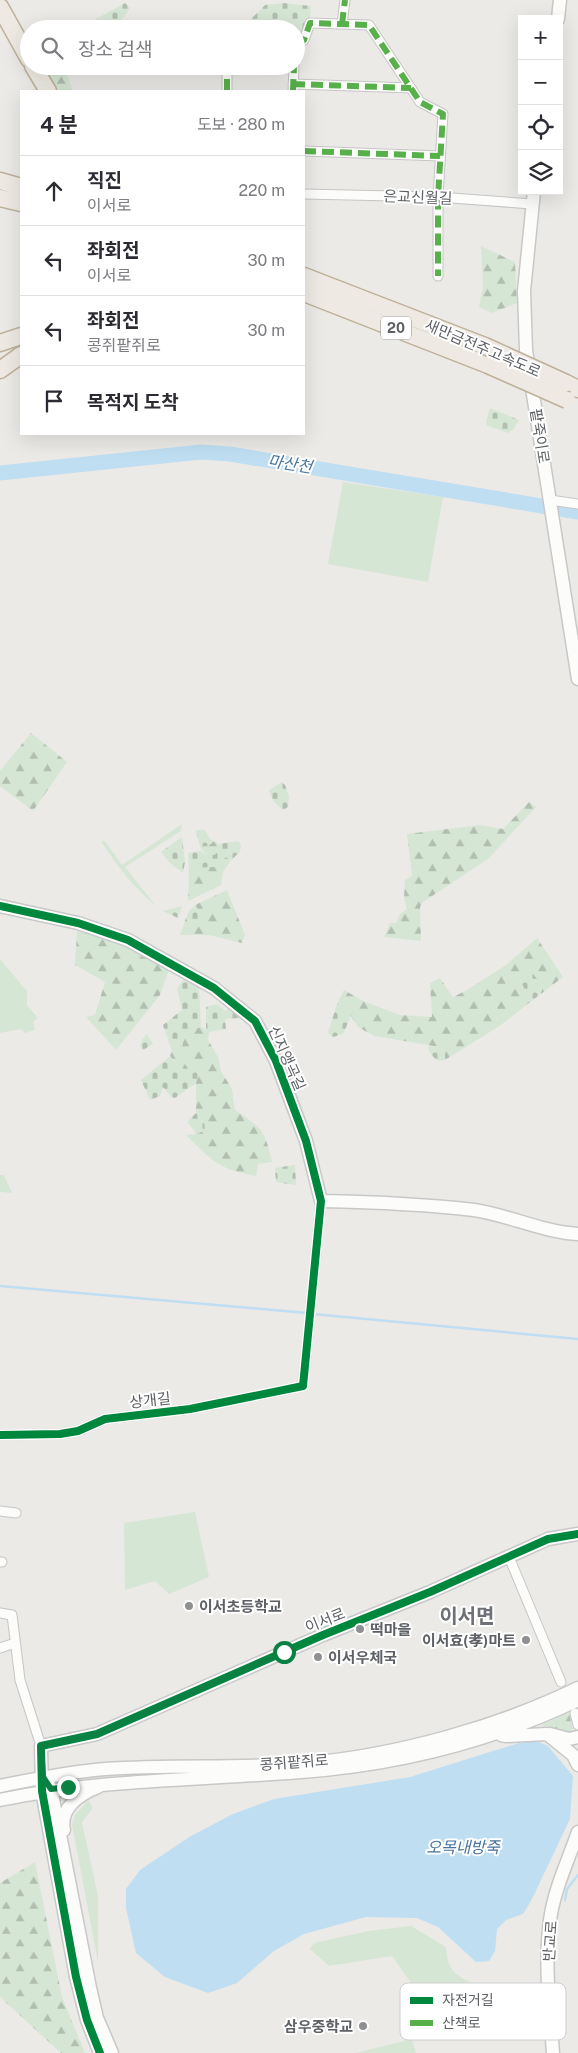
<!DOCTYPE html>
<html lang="ko">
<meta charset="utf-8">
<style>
body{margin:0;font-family:"Public Sans","Noto Sans KR",sans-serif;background:#f7f7f7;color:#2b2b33}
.controls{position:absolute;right:15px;top:15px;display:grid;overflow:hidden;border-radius:0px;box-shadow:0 5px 20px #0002}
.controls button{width:45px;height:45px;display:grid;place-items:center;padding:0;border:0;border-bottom:1px solid #e1e1e2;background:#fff;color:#2b2b33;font:25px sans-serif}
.stop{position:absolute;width:15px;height:15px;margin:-11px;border:4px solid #0b8043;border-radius:50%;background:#fff}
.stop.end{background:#0b8043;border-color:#fff;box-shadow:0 1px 5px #0008}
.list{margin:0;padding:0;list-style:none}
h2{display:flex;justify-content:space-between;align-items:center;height:65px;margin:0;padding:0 20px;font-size:21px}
h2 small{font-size:16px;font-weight:400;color:#7c7c81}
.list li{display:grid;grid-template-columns:32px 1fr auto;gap:15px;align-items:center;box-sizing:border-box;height:70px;padding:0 20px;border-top:1px solid #e1e1e2}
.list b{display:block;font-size:19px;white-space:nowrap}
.list p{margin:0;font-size:16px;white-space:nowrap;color:#7c7c81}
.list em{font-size:16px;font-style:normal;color:#7c7c81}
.icon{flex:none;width:28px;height:28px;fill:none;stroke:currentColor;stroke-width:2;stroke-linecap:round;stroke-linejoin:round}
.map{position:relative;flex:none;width:578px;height:2053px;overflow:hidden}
.search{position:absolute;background:#fff;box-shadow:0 5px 20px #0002;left:20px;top:20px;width:285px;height:55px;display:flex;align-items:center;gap:12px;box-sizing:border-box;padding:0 18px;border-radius:28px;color:#7c7c81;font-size:19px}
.panel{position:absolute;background:#fff;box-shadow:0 5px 20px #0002;left:20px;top:90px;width:285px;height:345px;border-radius:0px}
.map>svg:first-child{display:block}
</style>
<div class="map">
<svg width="578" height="2053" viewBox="0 0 578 2053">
<defs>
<pattern id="forest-firs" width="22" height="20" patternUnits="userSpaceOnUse" patternTransform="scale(1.25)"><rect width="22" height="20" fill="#d6e6d4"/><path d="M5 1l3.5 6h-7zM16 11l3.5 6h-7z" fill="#b1beb0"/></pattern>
<pattern id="cemetery-stones" width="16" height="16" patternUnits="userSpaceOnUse" patternTransform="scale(1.25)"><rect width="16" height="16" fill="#d6e6d4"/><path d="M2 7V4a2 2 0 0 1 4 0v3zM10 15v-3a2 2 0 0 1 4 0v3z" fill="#b1beb0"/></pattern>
</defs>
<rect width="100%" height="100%" fill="#ebeae7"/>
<path fill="#d6e6d4" d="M 343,482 L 443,497 L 428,582 L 328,564 Z
M 182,824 L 181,831 L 125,867 L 156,906 C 133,887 117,866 101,841 L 105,841 L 122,865 Z
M 0,959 L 27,991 L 27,1005 L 38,1018 L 33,1022 L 35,1030 L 25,1033 L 21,1029 L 0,1033 Z
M 0,1175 L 4,1175 L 12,1193 L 0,1192 Z
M 195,1512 L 209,1577 L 169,1594 L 155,1581 L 125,1590 L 124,1523 Z
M 88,1800 L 93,1808 L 82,1822 L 98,1896 L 98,1962 L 72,1825 L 75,1815 Z
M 411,1926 L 446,1947 C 448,1967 451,1973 470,1982 L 429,1989 L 411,1983 L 392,1956 L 329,1966 L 310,1949 L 314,1943 L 368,1931 Z
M 412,2039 L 416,2053 L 355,2053 Z"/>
<path fill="url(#forest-firs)" d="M 47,66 L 64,66 L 73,91 L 59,91 L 48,75 Z
M 481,246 L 515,262 L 517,303 L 492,313 L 479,307 L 483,287 Z
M 31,733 L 67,762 L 33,811 L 0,786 L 0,771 Z
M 529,802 L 536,807 L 488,859 L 423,902 L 420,907 L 421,941 L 384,937 L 390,923 L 396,923 L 400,914 L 407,909 L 404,899 L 405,880 L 412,876 L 407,834 L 480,825 L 503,829 Z
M 214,841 L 219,844 L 215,855 L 206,855 L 200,847 L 208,846 Z
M 226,857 L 231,860 L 223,872 L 221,885 L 188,901 L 189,868 L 197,866 L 202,868 Z
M 227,890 L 245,935 L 242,943 L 209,935 L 180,935 L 186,918 L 192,932 L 200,914 L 195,905 Z
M 77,931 C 111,937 140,953 169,970 L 160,995 L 116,1050 L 86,1017 L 95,1015 L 105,982 L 75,965 Z
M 537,938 L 563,977 L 541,994 L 542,985 L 521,981 L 527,994 L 534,999 L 501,1025 L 445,1060 L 445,1054 L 440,1047 L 374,1036 L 358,1027 L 351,1016 L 337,1004 L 344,990 L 363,1001 L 400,1015 L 432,1017 L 430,983 L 440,978 L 453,997 L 467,990 L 506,965 Z
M 201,1027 L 209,1032 L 208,1040 L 218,1057 L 221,1071 L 232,1089 L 235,1110 C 262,1128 265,1130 272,1162 L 258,1164 L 256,1176 C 218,1169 212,1161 186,1135 L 197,1134 L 204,1123 L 196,1113 L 196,1083 L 198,1075 L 183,1068 L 180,1069 L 170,1056 L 172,1051 L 182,1048 C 184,1034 187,1029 201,1027 Z
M 569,1713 L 574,1733 L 541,1725 Z
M 35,1862 L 62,1997 L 85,2053 L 61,2053 L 0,1997 L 0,1883 Z"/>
<path fill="url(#cemetery-stones)" d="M 125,3 L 130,8 C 115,31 113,29 86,29 L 85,25 Z
M 283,3 L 311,6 L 310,19 L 306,20 L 300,38 L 296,40 L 296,29 L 241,29 L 265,5 Z
M 490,408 L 519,420 L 514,429 L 508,433 L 488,426 L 486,421 Z
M 282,782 L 285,785 L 289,796 L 288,807 L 283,810 L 273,801 L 269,790 Z
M 196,830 L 205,830 L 210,839 L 214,841 L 208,846 L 200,847 Z
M 182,837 L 185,862 L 183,873 L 170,863 L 161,852 Z
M 238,841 L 241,845 L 240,852 L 231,860 L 226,857 L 214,867 L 189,868 L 188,853 L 201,851 L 206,855 L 215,855 L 219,844 Z
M 195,905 L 206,921 L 192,932 L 186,918 L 189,911 Z
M 182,906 L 178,918 L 163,911 Z
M 533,974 L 542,985 L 541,994 L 534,999 L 527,994 L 521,982 Z
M 183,980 L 199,986 L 201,1027 C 187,1030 184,1034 182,1048 L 172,1051 L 163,1025 L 182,1010 L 177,989 Z
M 217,1004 L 225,1011 L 230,1007 L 242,1018 L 225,1019 L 226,1029 L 209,1032 L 206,1030 L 206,1007 Z
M 337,1004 L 351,1016 L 343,1034 L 333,1037 L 328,1033 Z
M 147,1034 L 153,1044 L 143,1050 L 140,1046 L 142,1040 Z
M 428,1046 L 440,1047 L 445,1054 L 445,1060 L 439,1061 C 432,1057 430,1054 428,1046 Z
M 170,1056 L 180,1069 L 192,1066 L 198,1075 L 196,1083 L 175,1098 L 171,1097 L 163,1087 L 160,1096 L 150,1100 L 141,1080 Z
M 196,1113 L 204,1123 L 205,1130 L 197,1134 L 187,1122 Z
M 295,1165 L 296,1185 L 276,1182 L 275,1168 Z"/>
<path fill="#bfdef2" d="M 532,1739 L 548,1746 L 573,1776 L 570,1819 L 531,1901 L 523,1914 L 506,1920 L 497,1929 L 495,1951 L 489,1961 L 476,1962 L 438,1927 L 417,1918 L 366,1917 L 304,1934 L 274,1951 L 237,1983 L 208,1993 L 165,1977 L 136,1953 L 126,1908 L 126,1889 L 140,1870 L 191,1836 L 233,1814 L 274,1799 L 410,1777 Z"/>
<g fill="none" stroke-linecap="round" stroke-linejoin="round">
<path stroke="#bfdef2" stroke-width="2.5" d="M 0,1286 L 307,1313
M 313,1314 L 578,1339
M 565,1900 L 567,1889 L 578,1875"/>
<path stroke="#bfdef2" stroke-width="15" d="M 0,473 L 201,452 L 230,454 L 578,512"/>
<g stroke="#c6c6c6" stroke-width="11">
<path id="street" d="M 342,24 L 345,0
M 296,44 L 304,40 L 310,23 L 369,25 L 420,102 L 443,114 L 438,197 L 438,276
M 293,84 L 411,88
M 227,91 L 227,66
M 293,91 L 294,66
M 304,151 L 440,156
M 304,194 L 438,197 L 532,204
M 550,500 L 578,504
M 0,1435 L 60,1434 L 78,1431 L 105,1419 L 190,1409 L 303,1386 L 321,1201
M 0,1511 L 16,1513
M 509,1557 L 561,1682
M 0,1562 L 2,1562
M 0,1613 L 12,1615 L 20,1680 L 41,1746
M 0,1648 L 15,1643
M 575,1713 L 578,1725"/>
</g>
<g stroke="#c8c8c8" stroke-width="15">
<path id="secondary" d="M 558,19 L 560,0
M 534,191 L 524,291 L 526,350 L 578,679
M 0,906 L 78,923 L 128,940 L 214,988 L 255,1021 L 276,1061 L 306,1141 L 321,1201 C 372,1202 423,1204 474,1210 C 509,1215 542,1232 578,1234
M 550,1734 L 569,1739 L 578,1737
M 501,1735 L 506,1736 L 547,1734 L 573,1755 L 578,1765
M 48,1784 L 51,1789 L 90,1988 L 97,2018 L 112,2053
M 0,1786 C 34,1779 69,1772 105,1769 C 173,1764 241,1769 309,1763 C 397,1755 498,1727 578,1688
M 0,1800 C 100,1779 200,1780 301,1772 C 396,1765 492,1741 578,1700
M 61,1830 L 64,1830 C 59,1808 80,1794 98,1787
M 100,2053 L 87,2020 L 76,1977 L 42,1791 L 41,1746 L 97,1734 L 323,1635 L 430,1592 L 548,1539 L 578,1534
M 553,2053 C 550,2009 544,1964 550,1920 C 554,1890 568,1861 578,1832"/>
</g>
<g stroke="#bfb198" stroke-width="19">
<path id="highway" d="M 0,7 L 29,59
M 33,66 L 48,91
M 0,181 L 21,187
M 0,198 L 21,203
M 304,276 L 485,346
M 304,293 L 488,365
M 0,343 L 21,336
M 0,370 L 21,355
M 566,383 L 578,389"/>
</g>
<use href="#street" stroke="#fcfcfb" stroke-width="9"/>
<use href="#secondary" stroke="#fcfcfb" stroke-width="12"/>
<use href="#highway" stroke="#eeeae3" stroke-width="16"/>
<g stroke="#bfb198" stroke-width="19" stroke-linecap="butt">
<path id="highway-bridge" d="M 485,346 L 566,383
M 488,365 L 567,400"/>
</g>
<use href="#highway-bridge" stroke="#eeeae3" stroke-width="16"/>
<path stroke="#58b04a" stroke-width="6" stroke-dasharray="12 6" stroke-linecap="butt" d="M 342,24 L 345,0
M 296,44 L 304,40 L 310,23 L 369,25 L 420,102 L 443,114 L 438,197 L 438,276
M 293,84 L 411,88
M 227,91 L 227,66
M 293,91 L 294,66
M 304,151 L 440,156"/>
<g stroke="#fff" stroke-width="11">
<path id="cycleway" d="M 0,906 L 78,923 L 128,940 L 214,988 L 255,1021 L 276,1061 L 306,1141 L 321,1201 L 303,1386 L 190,1409 L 105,1419 L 78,1431 L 60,1434 L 0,1435
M 100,2053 L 87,2020 L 76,1977 L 42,1791 L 41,1746 L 97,1734 L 323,1635 L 430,1592 L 548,1539 L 578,1534"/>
</g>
<use href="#cycleway" stroke="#00873e" stroke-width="8"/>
</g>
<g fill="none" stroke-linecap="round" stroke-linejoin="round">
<path stroke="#0b8043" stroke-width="6" d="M 68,1787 L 51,1789 L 43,1777 L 41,1746 L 97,1734 L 284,1652"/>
</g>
<g fill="#8f9092" stroke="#fff" stroke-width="2">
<circle cx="189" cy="1606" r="5"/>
<circle cx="360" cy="1629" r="5"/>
<circle cx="526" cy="1640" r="5"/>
<circle cx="318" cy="1657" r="5"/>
<circle cx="363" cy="2026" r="5"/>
</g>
<g text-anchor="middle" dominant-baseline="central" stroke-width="4" stroke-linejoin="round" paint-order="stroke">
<rect fill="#fff" stroke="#8e9092" stroke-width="1" x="381" y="316.5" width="30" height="23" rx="4"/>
<g font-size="14" font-weight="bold" fill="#5d6064">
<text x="396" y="328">20</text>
</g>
<g font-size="15" fill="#5d6064" stroke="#fff">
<text transform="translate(418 197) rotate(2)">은교신월길</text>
<text transform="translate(483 348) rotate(23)">새만금전주고속도로</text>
<text transform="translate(540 436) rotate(81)">팥죽이로</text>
<text transform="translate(287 1058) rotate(66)">신지앵곡길</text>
<text transform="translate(150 1400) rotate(-6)">상개길</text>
<text transform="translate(325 1620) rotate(-22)">이서로</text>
<text transform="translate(294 1762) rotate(-4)">콩쥐팥쥐로</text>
<text transform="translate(550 1941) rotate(-86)">반교로</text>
</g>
<g font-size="15" font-weight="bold" fill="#5d6064" stroke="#fff" text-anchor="start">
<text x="199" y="1606">이서초등학교</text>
<text x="370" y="1629">떡마을</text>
<text x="516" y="1640" text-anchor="end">이서효(孝)마트</text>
<text x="328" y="1657">이서우체국</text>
<text x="353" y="2026" text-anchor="end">삼우중학교</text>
</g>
<g font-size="16" font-style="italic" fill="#48759e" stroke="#fff">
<text transform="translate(290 464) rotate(9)">마산천</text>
<text x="463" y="1847">오목내방죽</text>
</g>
<g font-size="20" font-weight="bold" fill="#6e7276" stroke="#fff">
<text x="467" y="1616">이서면</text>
</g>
</g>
<rect x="400" y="1983" width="166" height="57" rx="8" fill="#fff" stroke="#cecfd0" stroke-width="1"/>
<rect x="410" y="1997" width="23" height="7" fill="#00873e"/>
<rect x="410" y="2020" width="23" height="6" fill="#58b04a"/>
<g font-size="14" fill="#5d6064">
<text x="442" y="2005">자전거길</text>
<text x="442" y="2028">산책로</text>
</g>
</svg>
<div class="controls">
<button>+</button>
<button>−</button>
<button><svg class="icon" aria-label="locate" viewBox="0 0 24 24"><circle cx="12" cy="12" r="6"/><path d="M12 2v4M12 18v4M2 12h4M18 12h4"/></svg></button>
<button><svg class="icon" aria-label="layers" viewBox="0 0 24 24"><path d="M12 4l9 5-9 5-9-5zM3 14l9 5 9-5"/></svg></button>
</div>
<div class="stop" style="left:284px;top:1652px"></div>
<div class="stop end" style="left:68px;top:1787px"></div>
<div class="search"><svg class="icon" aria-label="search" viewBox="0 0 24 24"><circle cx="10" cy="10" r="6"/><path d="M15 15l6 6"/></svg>장소 검색</div>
<section class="panel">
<h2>4 분<small>도보 · 280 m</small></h2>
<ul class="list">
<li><svg class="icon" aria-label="ahead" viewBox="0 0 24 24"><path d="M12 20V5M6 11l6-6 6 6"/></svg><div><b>직진</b><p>이서로</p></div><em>220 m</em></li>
<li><svg class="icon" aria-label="left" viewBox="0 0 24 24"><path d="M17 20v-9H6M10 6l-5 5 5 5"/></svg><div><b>좌회전</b><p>이서로</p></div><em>30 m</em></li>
<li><svg class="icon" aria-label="left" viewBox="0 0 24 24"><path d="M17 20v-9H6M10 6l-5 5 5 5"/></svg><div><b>좌회전</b><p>콩쥐팥쥐로</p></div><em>30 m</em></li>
<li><svg class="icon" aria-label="arrive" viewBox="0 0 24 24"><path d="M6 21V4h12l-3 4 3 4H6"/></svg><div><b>목적지 도착</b></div></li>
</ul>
</section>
</div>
